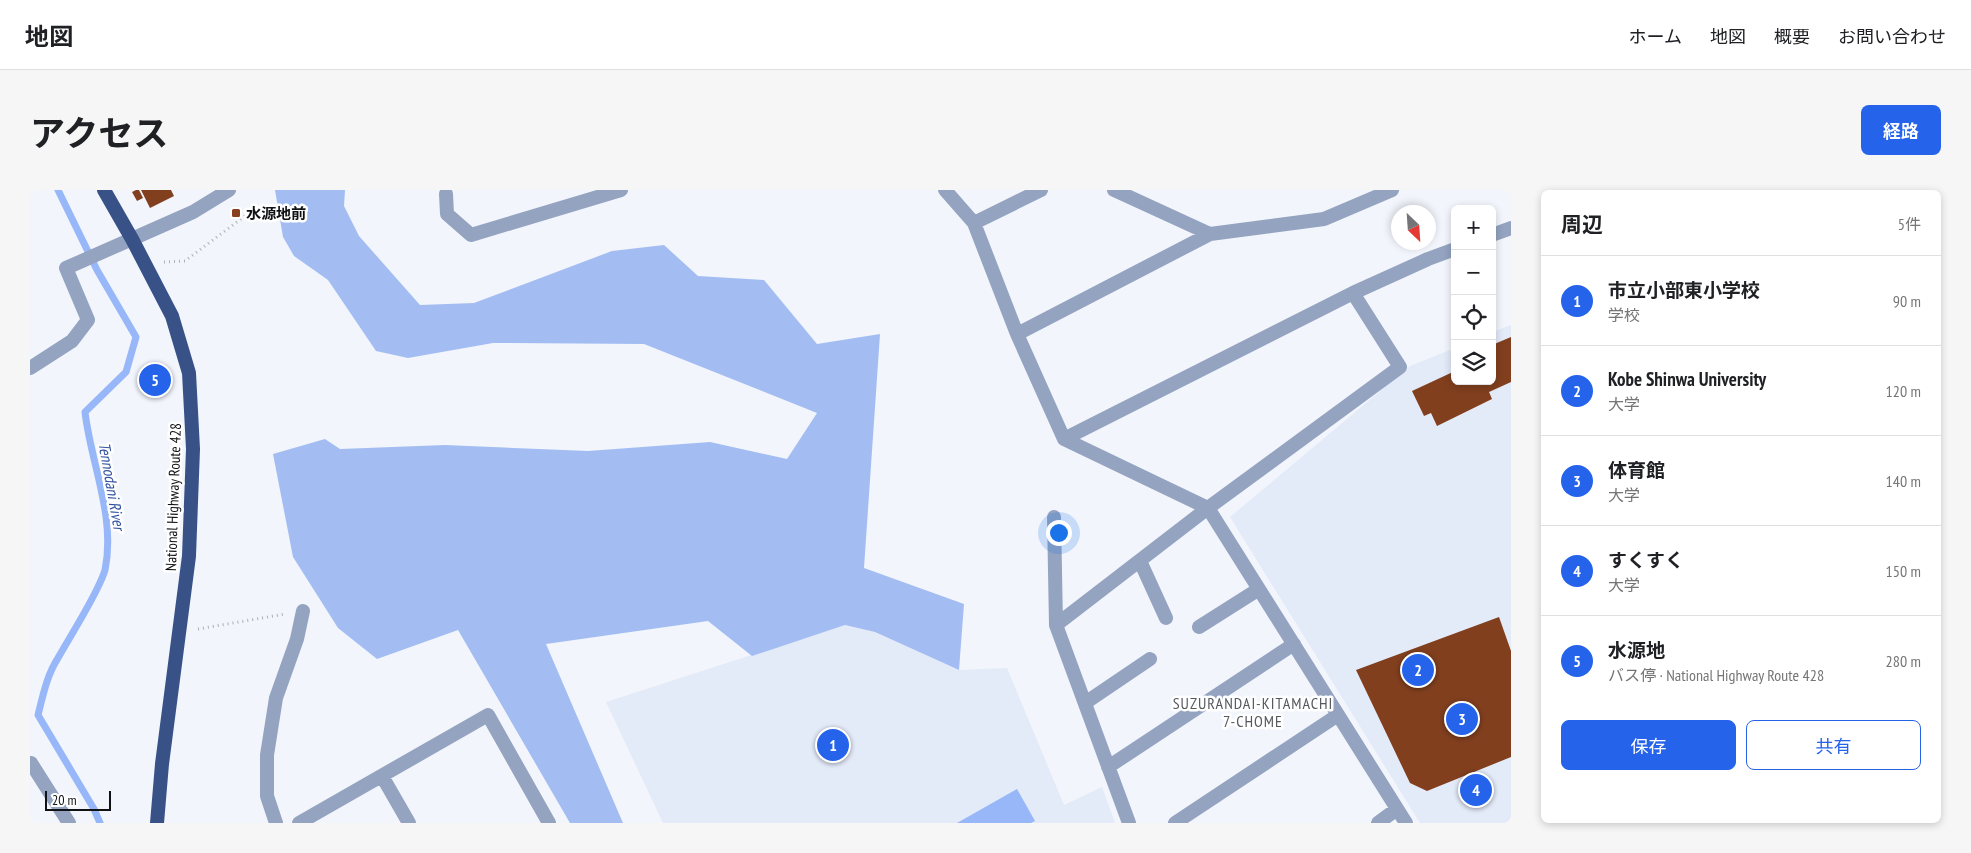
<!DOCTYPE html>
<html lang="ja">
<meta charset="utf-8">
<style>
body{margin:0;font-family:"PT Sans Narrow","Noto Sans JP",sans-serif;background:#f6f6f6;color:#202124}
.controls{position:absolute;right:15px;top:15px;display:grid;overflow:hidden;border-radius:8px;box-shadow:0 2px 8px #0003}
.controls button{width:45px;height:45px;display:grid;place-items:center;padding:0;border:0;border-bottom:1px solid #e0e0e0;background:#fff;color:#202124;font:25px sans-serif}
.compass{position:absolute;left:1361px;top:15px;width:45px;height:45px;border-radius:50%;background:#fff;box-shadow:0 2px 8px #0003;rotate:155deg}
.scale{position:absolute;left:15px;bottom:12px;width:66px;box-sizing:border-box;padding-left:5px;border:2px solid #101114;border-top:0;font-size:14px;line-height:18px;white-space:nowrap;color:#101114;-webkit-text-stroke:4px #fff;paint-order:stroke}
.you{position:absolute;left:1028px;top:342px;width:18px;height:18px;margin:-12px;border:4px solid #fff;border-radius:50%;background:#1a73e8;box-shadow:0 0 0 8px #1a73e833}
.badge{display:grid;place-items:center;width:32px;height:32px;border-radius:50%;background:#2563eb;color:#fff;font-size:16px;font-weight:700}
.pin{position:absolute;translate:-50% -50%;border:2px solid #fff;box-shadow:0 1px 5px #0006}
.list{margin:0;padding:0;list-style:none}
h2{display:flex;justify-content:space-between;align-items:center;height:65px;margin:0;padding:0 20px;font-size:21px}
h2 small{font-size:16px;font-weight:400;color:#757577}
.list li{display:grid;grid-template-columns:32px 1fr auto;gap:15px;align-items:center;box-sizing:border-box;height:90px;padding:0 20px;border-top:1px solid #e0e0e0}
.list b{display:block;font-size:19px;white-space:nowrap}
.list p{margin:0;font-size:16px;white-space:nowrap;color:#757577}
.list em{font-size:16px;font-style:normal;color:#757577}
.actions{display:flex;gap:10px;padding:15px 20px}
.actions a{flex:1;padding:11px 0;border:1px solid #2563eb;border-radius:8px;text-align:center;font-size:18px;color:#2563eb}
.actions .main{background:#2563eb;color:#fff}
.icon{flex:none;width:28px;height:28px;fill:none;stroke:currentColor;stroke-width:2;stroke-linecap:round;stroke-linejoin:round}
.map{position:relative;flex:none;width:1481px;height:633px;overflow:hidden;border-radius:8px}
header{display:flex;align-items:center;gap:30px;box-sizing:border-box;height:70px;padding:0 25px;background:#fff;border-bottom:1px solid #e0e0e0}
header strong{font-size:24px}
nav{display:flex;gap:28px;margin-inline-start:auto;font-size:18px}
.intro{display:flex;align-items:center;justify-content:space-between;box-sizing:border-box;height:120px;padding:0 30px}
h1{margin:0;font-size:35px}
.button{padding:12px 22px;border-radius:8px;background:#2563eb;color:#fff;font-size:18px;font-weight:700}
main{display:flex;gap:30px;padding:0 30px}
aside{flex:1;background:#fff;border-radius:8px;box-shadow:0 2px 8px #0003}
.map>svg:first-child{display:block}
</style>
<header>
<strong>地図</strong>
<nav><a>ホーム</a><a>地図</a><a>概要</a><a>お問い合わせ</a></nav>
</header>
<div class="intro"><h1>アクセス</h1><a class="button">経路</a></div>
<main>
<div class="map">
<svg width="1481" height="633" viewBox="0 0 1481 633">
<rect width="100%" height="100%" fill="#f2f5fc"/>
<path fill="#e3eaf8" d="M 1481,135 L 1481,633 L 1390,633 L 1200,327 L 1380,176 L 1425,158 L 1425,191 L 1462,191 L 1462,142 Z
M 815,435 L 845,442 L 929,480 L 977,478 L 1034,615 L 1072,597 L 1085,633 L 633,633 L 576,512 Z"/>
<path fill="#a3bdf3" d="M 245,0 L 315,0 L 314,16 L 329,46 L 390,115 L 444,113 L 582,61 L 634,55 L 668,86 L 734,90 L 787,154 L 850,144 L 834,378 L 934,414 L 929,480 L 845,442 L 815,435 L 722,466 L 678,431 L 516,454 L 593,633 L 540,633 L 428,440 L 347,469 L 308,438 L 263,367 L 243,264 L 295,249 L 310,259 L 415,255 L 558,261 L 680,252 L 757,269 L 787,223 L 614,154 L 463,153 L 378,168 L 346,161 L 298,90 L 264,66 L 253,47 Z"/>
<path fill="#97b7f9" d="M 987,599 L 1005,631 L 1001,633 L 927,633 Z"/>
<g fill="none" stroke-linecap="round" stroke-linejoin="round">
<path stroke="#97b7f9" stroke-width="7" d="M 28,0 L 67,80 L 106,147 L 96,182 L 55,222 C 61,274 86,327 75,380 C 73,387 69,395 66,401 C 54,425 41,445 28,468 C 17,485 13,505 8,525 L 64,619 L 70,633"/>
</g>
<path fill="#813f1e" d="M 106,0 L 109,0 L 113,8 L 107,11 L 102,2 Z
M 111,0 L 141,0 L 144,6 L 120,18 Z
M 1481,147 L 1481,192 L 1459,202 L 1462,209 L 1407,236 L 1401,223 L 1394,226 L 1382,201 L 1425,181 L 1425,191 L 1462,191 L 1462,155 Z
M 1469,427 L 1481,461 L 1481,567 L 1397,601 L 1380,593 L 1326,480 Z"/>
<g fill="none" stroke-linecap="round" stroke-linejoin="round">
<path stroke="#adb0b5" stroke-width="3" stroke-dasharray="1 4" stroke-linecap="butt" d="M 134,72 L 155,71 L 223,20
M 168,439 L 255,424"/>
<path stroke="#94a3c0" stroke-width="14" d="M 915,0 L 944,33 L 987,144 L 1034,249 L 1178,318 L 1376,633
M 1084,0 L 1180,44
M 416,4 L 417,24 L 441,45 L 591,0
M 944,33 L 1011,0
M 1462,45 L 1481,38
M 987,144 L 1180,44 L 1294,29 L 1362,0
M 0,178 L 42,151 L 58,130 L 36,78 L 102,49
M 1034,249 L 1323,103 L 1398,69 L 1425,59
M 1024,327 L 1026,435 L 1099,633
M 1110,371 L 1136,428
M 1026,435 L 1178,318 L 1370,177 L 1323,103
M 1169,437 L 1229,399
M 1055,513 L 1120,469
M 0,574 L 1,573 L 39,633
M 1078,577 L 1264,454
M 352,586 L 379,633
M 246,633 L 237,606 L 237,565 L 246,508 L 267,449 L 273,421
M 269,633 L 458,525 L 519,633
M 1145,633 L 1308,525
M 1348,633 L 1367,619"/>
<path stroke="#94a3c0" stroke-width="14" d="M 102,49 L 163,22 L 199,0"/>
<path stroke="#385287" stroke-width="14" d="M 74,0 L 102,49 L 142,126 L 159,183 L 163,259 L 159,366 L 132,574 L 127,633"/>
</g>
<rect fill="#88411e" stroke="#fff" stroke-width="2" x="201" y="18" width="10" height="10" rx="2.5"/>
<g text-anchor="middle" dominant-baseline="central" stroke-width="5" stroke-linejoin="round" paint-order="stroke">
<g font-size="15" font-weight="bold" fill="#101114" stroke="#fff" text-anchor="start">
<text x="216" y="23">水源地前</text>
</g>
<g font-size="15" fill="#101114" stroke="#fff">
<text transform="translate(143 307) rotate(-88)">National Highway Route 428</text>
</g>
<g font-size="16" font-style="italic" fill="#30529f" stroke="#fff">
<text transform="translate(82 296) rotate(80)">Tennodani River</text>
</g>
<g font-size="16" letter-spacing="1" fill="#55585d" stroke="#fff">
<text x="1223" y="513">SUZURANDAI-KITAMACHI<tspan x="1223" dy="18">7-CHOME</tspan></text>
</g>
</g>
</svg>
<div class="controls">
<button>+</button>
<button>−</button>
<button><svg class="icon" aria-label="locate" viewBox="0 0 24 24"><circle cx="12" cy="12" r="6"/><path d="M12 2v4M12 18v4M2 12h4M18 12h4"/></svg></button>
<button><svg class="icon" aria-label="layers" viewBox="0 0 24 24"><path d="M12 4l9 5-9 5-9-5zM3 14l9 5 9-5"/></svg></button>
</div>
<svg class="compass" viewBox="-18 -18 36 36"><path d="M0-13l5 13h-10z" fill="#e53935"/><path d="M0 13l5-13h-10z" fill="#757577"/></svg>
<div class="scale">20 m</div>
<div class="you"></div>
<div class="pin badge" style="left:803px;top:555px">1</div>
<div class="pin badge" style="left:1388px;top:480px">2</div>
<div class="pin badge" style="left:1432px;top:529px">3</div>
<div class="pin badge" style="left:1446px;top:600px">4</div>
<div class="pin badge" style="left:125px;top:190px">5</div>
</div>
<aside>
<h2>周辺<small>5件</small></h2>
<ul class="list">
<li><span class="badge">1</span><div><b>市立小部東小学校</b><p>学校</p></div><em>90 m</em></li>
<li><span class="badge">2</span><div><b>Kobe Shinwa University</b><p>大学</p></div><em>120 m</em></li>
<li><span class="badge">3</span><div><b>体育館</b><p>大学</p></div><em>140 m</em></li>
<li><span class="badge">4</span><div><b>すくすく</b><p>大学</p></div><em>150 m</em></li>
<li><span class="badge">5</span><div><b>水源地</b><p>バス停 · National Highway Route 428</p></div><em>280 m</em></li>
</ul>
<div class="actions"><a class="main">保存</a><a>共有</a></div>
</aside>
</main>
